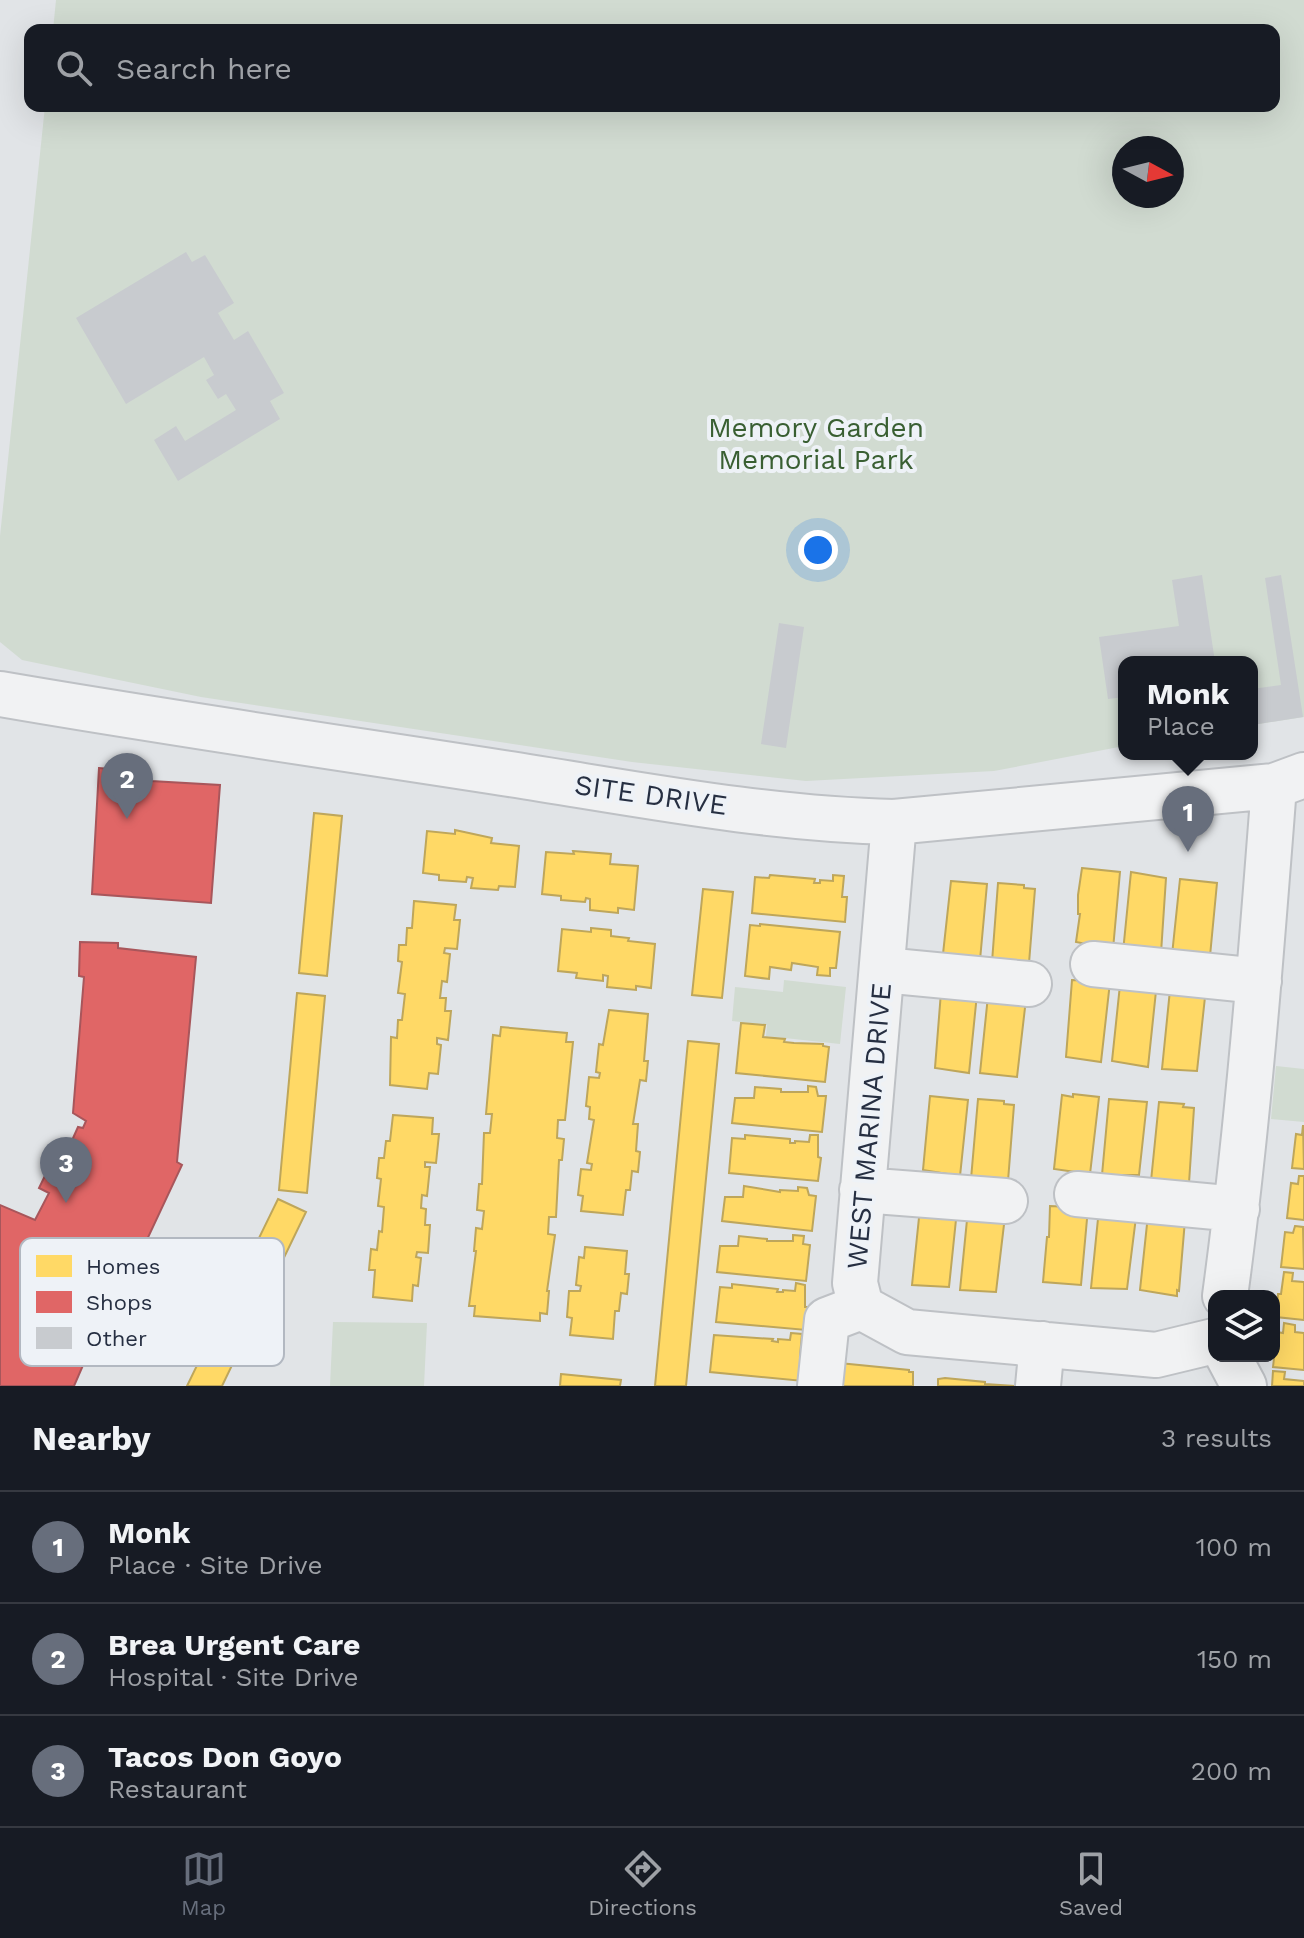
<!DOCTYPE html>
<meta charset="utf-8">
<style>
body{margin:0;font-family:"Work Sans",sans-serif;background:#242831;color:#f1f3f6}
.controls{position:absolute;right:24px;bottom:24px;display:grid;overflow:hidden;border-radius:16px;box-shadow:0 8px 32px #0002}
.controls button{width:72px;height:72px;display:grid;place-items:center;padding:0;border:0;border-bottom:2px solid #363941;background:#171b24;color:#f1f3f6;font:40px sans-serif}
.compass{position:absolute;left:1112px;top:136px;width:72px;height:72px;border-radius:50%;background:#171b24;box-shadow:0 8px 32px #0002;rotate:97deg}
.you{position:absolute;left:818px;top:550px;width:28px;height:28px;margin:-20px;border:6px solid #fff;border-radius:50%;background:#1a73e8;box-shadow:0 0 0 12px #1a73e833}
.badge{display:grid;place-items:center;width:52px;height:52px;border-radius:50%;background:#676e7c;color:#fff;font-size:26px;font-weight:700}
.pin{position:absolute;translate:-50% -66px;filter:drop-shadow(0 2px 4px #0008)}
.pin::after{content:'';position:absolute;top:42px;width:28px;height:24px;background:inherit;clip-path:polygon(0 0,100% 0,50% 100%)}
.popup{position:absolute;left:1118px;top:656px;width:140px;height:104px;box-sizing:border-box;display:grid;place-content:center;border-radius:16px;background:#171b24;filter:drop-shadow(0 2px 6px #0005);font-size:26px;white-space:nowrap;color:#9ea1a6}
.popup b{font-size:30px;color:#f1f3f6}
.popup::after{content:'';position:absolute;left:50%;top:100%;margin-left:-16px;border:16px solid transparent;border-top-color:#171b24}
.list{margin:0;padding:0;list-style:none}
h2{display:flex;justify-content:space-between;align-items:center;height:104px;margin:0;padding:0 32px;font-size:34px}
h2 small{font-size:26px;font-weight:400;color:#9ea1a6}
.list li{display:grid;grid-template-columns:52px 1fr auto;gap:24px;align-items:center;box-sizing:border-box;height:112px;padding:0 32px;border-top:2px solid #363941}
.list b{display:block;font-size:30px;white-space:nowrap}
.list p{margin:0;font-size:26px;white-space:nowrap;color:#9ea1a6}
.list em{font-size:26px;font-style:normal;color:#9ea1a6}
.icon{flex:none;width:44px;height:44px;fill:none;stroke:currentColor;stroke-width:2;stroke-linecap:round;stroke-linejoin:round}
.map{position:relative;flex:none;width:1304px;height:1386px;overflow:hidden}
.search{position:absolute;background:#171b24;box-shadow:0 8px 32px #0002;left:24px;right:24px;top:24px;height:88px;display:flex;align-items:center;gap:20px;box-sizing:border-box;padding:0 28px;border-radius:16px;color:#9ea1a6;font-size:30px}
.sheet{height:440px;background:#171b24}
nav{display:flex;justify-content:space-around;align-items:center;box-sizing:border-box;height:112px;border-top:2px solid #363941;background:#171b24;font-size:22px;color:#9ea1a6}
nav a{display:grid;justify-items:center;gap:4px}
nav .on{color:#676e7c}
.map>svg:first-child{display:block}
</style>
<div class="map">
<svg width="1304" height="1386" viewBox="0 0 1304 1386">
<rect width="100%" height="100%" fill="#e1e4e7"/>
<path fill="#d1dbd1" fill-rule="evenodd" d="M 56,0 L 1304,0 L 1304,717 L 1252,725 L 1252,662 L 1124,662 L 1124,746 L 994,771 L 806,781 L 632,762 L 201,697 L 22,660 L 0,642 L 0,536 L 45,106 L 1274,106 L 1274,30 L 53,30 ZM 1124,148 L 1172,148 L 1172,196 L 1124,196 Z
M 784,980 L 846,987 L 840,1044 L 766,1036 L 767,1025 L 732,1021 L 735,987 L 783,992 Z
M 1276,1066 L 1304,1069 L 1304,1122 L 1271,1119 Z
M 333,1322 L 427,1323 L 424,1386 L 330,1386 Z"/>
<path fill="#ffd966" stroke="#bea65b" stroke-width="2" d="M 314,813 L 342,816 L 327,976 L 299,973 Z
M 455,830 L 492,838 L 491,843 L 519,846 L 515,887 L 499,886 L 498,890 L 471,888 L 473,878 L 467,877 L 466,882 L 439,880 L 439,875 L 423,873 L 427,831 L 455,834 Z
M 573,851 L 611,854 L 610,864 L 638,866 L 634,910 L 618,908 L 618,913 L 590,910 L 590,899 L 586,898 L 585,902 L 561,900 L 561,896 L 542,894 L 546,852 L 574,854 Z
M 1082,868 L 1120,872 L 1113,949 L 1076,942 L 1080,914 L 1078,914 L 1078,895 Z
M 1131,872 L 1166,878 L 1161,953 L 1123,952 Z
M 770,875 L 815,879 L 814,883 L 820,883 L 820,880 L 833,881 L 833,875 L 844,876 L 842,897 L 847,897 L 845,922 L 752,913 L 755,877 L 769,878 Z
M 1180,879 L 1217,883 L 1210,956 L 1172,955 Z
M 951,881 L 987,884 L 980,960 L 943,954 Z
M 998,883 L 1024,885 L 1024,888 L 1035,889 L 1029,963 L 992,962 Z
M 703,889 L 733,892 L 722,998 L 692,995 Z
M 414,901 L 456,905 L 454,920 L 460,920 L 457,949 L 445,948 L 444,953 L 450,954 L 447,982 L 442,981 L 440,998 L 446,998 L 445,1011 L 451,1011 L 448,1040 L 437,1038 L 437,1044 L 441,1045 L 438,1074 L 429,1073 L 427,1089 L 390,1085 L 391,1037 L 397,1038 L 398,1020 L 402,1020 L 405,994 L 398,993 L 402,962 L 398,961 L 399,945 L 406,945 L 407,928 L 412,928 Z
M 760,924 L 840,932 L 836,968 L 830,968 L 830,976 L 817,975 L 818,967 L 792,963 L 791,970 L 770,967 L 769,979 L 745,976 L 750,925 L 760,926 Z
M 591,928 L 611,930 L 611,936 L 629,938 L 628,941 L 655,944 L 651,988 L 636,986 L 636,990 L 607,987 L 608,976 L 603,975 L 603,981 L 576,978 L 577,973 L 558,971 L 562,929 L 591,932 Z
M 1072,980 L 1110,982 L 1101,1062 L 1066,1057 Z
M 1120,985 L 1156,991 L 1148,1067 L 1112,1061 Z
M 1170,990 L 1205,997 L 1197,1071 L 1162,1069 Z
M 941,992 L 977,994 L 969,1073 L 935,1068 Z
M 297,993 L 325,996 L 307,1193 L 279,1190 Z
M 988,996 L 1026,999 L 1017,1077 L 980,1073 Z
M 609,1010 L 648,1014 L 644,1061 L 648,1061 L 646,1081 L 640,1080 L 633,1124 L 638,1124 L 636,1151 L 640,1152 L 638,1172 L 632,1171 L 630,1190 L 626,1190 L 623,1215 L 581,1211 L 583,1196 L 578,1195 L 581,1169 L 591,1170 L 592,1164 L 587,1163 L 594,1120 L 589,1119 L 590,1107 L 586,1106 L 589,1077 L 599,1078 L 600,1073 L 596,1072 L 599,1044 L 603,1045 Z
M 741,1023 L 765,1025 L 763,1037 L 785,1039 L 784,1042 L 794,1043 L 823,1044 L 823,1046 L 829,1047 L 825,1082 L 736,1073 Z
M 501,1027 L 567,1033 L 566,1042 L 573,1042 L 565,1120 L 558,1120 L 557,1138 L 564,1139 L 562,1160 L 559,1160 L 556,1217 L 549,1217 L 548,1234 L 555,1235 L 547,1291 L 549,1291 L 547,1314 L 540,1313 L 540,1321 L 474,1316 L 475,1306 L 469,1306 L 476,1251 L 474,1251 L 476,1228 L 482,1229 L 484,1211 L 477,1210 L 479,1184 L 482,1184 L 484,1133 L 490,1133 L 492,1114 L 486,1114 L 493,1035 L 500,1036 Z
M 688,1041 L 719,1044 L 686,1386 L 655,1386 Z
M 808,1086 L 816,1087 L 818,1096 L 826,1096 L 822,1132 L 732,1123 L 735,1098 L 754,1098 L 755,1087 L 781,1089 L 781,1092 L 808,1092 Z
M 1073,1094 L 1099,1097 L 1090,1174 L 1054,1169 L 1062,1095 L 1073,1097 Z
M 930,1096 L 968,1100 L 960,1176 L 923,1170 Z
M 978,1099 L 1004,1101 L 1004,1104 L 1014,1105 L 1008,1181 L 971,1179 Z
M 1109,1099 L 1147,1102 L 1139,1175 L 1102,1175 Z
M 1159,1102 L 1184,1104 L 1183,1107 L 1194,1108 L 1189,1183 L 1151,1181 Z
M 393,1115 L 433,1118 L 432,1134 L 439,1134 L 436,1163 L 425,1162 L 425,1167 L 430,1167 L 427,1196 L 422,1195 L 421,1208 L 426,1209 L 425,1225 L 430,1225 L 428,1253 L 417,1252 L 416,1257 L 421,1258 L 418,1286 L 413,1285 L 412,1301 L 373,1297 L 375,1270 L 369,1270 L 371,1249 L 377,1250 L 379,1231 L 382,1232 L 384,1207 L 378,1206 L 381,1179 L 377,1178 L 379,1158 L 384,1158 L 386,1141 L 390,1141 Z
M 1303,1125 L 1304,1169 L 1292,1168 L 1296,1134 L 1302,1135 Z
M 745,1135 L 790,1139 L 790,1143 L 795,1143 L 795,1141 L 809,1142 L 810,1135 L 818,1135 L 818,1157 L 821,1158 L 818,1181 L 729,1173 L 732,1138 L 745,1139 Z
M 1299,1176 L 1304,1176 L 1304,1220 L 1287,1218 L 1291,1183 L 1298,1184 Z
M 744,1186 L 780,1192 L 780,1190 L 798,1191 L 798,1187 L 807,1188 L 809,1195 L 816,1196 L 812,1231 L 722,1221 L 725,1197 L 743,1197 Z
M 278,1199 L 306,1212 L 222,1386 L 187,1386 Z
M 1050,1206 L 1088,1208 L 1081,1285 L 1043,1282 L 1047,1237 L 1049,1237 Z
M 920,1208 L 957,1210 L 949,1287 L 912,1285 Z
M 1099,1209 L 1136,1217 L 1127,1289 L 1091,1288 Z
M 968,1210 L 1005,1216 L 996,1292 L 960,1290 Z
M 1148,1215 L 1185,1220 L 1179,1291 L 1177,1290 L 1177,1296 L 1140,1290 Z
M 1295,1226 L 1303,1227 L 1304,1269 L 1281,1267 L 1285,1232 L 1293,1233 Z
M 793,1235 L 804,1236 L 803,1244 L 810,1245 L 806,1281 L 717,1272 L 720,1246 L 738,1246 L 739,1236 L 767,1239 L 767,1241 L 793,1241 Z
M 585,1247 L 627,1251 L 625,1274 L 629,1274 L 627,1294 L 621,1293 L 619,1311 L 615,1311 L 613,1339 L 570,1335 L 572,1318 L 567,1317 L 569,1291 L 580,1291 L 581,1286 L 576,1285 L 579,1257 L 584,1258 Z
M 1284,1272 L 1293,1273 L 1292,1281 L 1304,1282 L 1304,1320 L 1276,1317 L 1278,1294 L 1281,1294 Z
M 796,1283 L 805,1285 L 805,1307 L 808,1307 L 806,1330 L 716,1322 L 720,1287 L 732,1288 L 732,1284 L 778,1289 L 777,1292 L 783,1292 L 783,1290 L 795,1291 Z
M 1284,1323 L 1295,1325 L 1295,1332 L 1304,1333 L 1304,1370 L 1273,1367 L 1277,1332 L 1283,1333 Z
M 791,1333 L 802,1334 L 800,1356 L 805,1356 L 803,1381 L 710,1372 L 714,1335 L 773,1339 L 772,1341 L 778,1342 L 778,1339 L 790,1340 Z
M 839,1363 L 909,1370 L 909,1372 L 913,1372 L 913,1386 L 834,1386 Z
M 1273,1371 L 1285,1372 L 1284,1379 L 1304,1381 L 1304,1386 L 1272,1386 Z
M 561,1374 L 621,1380 L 620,1386 L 560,1386 Z
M 945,1378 L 985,1382 L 985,1384 L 1015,1386 L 938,1386 L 938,1379 Z"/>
<path fill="#e06666" stroke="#a8565b" stroke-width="2" d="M 99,768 L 139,772 L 139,776 L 151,777 L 151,781 L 220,785 L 211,903 L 92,894 Z
M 80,942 L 118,943 L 118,948 L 196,957 L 177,1162 L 182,1165 L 129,1278 L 99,1264 L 94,1269 L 102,1273 L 80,1314 L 101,1324 L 74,1386 L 0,1386 L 0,1205 L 35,1220 L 49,1193 L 39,1188 L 57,1151 L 66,1154 L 78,1127 L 83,1128 L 86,1121 L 73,1113 L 84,977 L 79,976 Z"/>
<path fill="#c8cbcf" d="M 186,252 L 192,262 L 205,255 L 234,303 L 218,313 L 234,340 L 248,331 L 284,393 L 270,401 L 280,419 L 178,481 L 154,440 L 176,426 L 185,441 L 236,410 L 226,394 L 218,399 L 206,380 L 214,375 L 204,357 L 126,404 L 76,318 Z
M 1202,575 L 1215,662 L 1124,662 L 1124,697 L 1108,699 L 1099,637 L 1179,626 L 1172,580 Z
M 1281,575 L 1303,717 L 1252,725 L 1252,689 L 1281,685 L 1265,578 Z
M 779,623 L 804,627 L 786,748 L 761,744 Z"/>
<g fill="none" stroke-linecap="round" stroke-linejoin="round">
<g stroke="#bec1c5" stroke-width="48">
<path id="minor" d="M 0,694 C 168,723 335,747 503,773 C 633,793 763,819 894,822 L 1274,786 L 1304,775
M 894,822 L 855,1283 L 861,1307 L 907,1332 L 1156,1355 L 1214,1341
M 1093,964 L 1259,981
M 883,970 L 1029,984
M 862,1190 L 1005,1201
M 1077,1194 L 1237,1209
M 1225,1296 C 1248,1127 1261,956 1274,786
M 1228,1356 L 1244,1386
M 820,1386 L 827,1320 L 861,1307
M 1038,1386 L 1042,1344"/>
</g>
<use href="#minor" stroke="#f1f2f3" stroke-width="44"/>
</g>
<g text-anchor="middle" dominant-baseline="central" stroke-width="8" stroke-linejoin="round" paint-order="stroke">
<g font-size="28" fill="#395f32" stroke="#eef2f7">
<text x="816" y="427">Memory Garden<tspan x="816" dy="32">Memorial Park</tspan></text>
</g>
<g font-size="28" fill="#262f42" stroke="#eef2f7">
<text transform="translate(651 795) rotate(8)">SITE DRIVE</text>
<text transform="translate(869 1126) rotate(-85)">WEST MARINA DRIVE</text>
</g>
</g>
<rect x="20" y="1238" width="264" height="128" rx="12" fill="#eef2f7" stroke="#b2b8c1" stroke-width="2"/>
<rect x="36" y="1255" width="36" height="22" fill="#ffd966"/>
<rect x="36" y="1291" width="36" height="22" fill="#e06666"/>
<rect x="36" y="1327" width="36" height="22" fill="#c8cbcf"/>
<g font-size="22" fill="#262f42">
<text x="86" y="1274">Homes</text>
<text x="86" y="1310">Shops</text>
<text x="86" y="1346">Other</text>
</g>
</svg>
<div class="controls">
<button><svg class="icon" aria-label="layers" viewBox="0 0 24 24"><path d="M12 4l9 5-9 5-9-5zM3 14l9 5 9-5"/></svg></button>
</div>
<svg class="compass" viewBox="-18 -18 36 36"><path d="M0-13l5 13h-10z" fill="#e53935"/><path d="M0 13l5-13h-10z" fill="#9ea1a6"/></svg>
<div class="you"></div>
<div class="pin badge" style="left:1188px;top:852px">1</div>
<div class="popup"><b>Monk</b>Place</div>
<div class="pin badge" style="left:127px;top:819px">2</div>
<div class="pin badge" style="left:66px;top:1203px">3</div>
<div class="search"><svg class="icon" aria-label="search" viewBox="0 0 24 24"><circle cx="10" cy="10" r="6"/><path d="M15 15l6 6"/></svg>Search here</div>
</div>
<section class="sheet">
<h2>Nearby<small>3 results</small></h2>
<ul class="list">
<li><span class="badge">1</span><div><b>Monk</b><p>Place · Site Drive</p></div><em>100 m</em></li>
<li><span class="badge">2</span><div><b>Brea Urgent Care</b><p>Hospital · Site Drive</p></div><em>150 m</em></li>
<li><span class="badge">3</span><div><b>Tacos Don Goyo</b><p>Restaurant</p></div><em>200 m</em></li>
</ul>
</section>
<nav>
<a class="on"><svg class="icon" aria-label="map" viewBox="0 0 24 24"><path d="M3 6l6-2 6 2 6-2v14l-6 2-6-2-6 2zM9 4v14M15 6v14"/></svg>Map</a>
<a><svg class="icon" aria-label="directions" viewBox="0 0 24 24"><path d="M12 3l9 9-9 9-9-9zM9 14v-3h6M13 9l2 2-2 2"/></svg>Directions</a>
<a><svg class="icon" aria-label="saved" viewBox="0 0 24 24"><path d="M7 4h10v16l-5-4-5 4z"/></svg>Saved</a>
</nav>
